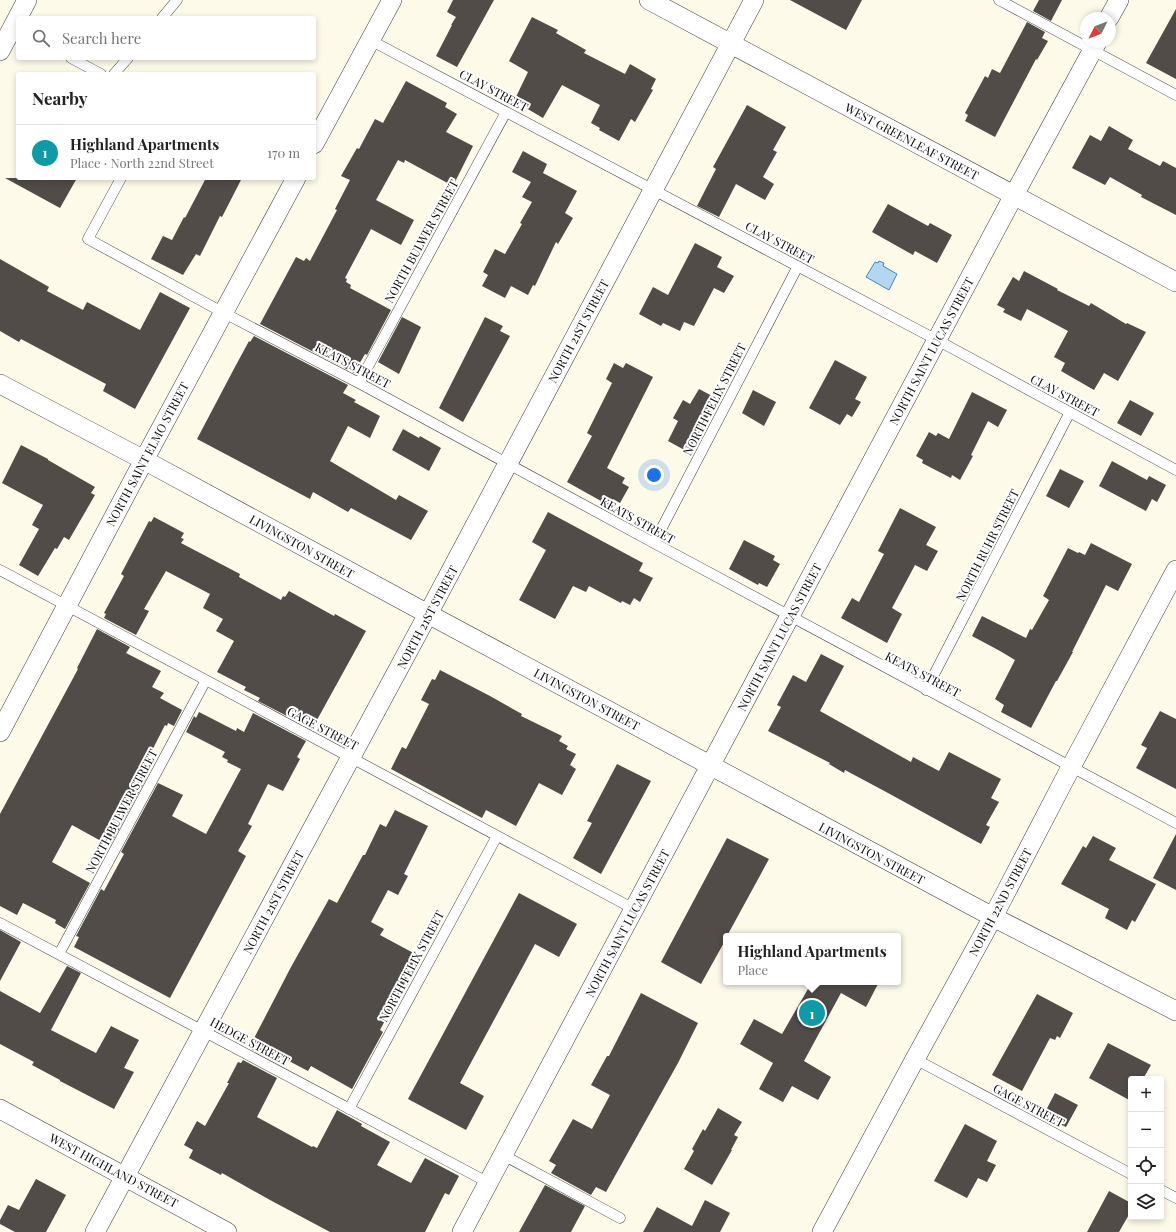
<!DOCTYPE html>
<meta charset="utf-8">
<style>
body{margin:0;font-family:"Playfair Display",serif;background:#f2f2f2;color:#222}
.controls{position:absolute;right:12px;bottom:12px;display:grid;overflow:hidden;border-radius:4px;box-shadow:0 2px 6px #0003}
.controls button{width:36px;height:36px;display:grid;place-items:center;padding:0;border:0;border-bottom:1px solid #e0e0e0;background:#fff;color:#222;font:20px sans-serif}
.compass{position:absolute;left:1080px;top:12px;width:36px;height:36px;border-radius:50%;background:#fff;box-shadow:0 2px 6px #0003;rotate:228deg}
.you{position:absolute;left:654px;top:475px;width:14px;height:14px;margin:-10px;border:3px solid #fff;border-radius:50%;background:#1a73e8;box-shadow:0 0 0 6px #1a73e833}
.badge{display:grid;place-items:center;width:26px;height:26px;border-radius:50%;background:#ae2f30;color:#fff;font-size:13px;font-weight:700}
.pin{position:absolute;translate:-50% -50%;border:2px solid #fff;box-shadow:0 1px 4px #0006}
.popup{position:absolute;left:723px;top:933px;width:178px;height:52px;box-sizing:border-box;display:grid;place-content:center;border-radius:4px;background:#fff;filter:drop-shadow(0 1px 3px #0005);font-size:13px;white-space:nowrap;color:#767676}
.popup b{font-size:15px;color:#222}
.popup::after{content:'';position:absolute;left:50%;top:100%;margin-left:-8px;border:8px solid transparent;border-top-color:#fff}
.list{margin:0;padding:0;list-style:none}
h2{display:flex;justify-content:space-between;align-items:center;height:52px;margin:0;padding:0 16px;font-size:17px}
h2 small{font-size:13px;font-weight:400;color:#767676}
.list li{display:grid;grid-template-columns:26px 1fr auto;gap:12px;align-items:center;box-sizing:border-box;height:56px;padding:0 16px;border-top:1px solid #e0e0e0}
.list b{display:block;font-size:15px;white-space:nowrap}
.list p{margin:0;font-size:13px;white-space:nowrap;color:#767676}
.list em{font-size:13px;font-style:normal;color:#767676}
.icon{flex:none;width:22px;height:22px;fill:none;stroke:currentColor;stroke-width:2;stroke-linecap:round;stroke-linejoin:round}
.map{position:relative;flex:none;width:1176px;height:1232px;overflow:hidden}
.search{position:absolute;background:#fff;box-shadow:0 2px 6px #0003;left:16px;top:16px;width:300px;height:44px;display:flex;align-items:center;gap:10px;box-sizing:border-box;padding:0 14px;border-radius:4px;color:#767676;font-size:15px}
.panel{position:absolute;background:#fff;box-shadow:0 2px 6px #0003;left:16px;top:72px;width:300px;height:108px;border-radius:4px}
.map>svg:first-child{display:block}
</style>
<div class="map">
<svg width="1176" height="1232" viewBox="0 0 1176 1232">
<rect width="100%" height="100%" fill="#fdfaea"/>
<path fill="#b3d7f0" stroke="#4088c1" d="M 879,261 L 884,263 L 883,266 L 897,274 L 889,290 L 866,277 L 875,262 L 878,263 Z"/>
<path fill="#524c48" d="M 453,0 L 494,0 L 457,67 L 436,56 L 452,25 L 451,25 L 456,17 L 447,12 Z
M 790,0 L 862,0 L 846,30 Z
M 1039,0 L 1062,0 L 1051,21 L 1033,11 Z
M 1176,9 L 1176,79 L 1146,63 Z
M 532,17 L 558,30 L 556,33 L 586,50 L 584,53 L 625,74 L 630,64 L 656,79 L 651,89 L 653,90 L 635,122 L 631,119 L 619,141 L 599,130 L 600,128 L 591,123 L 600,105 L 562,85 L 543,118 L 514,101 L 528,72 L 509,61 Z
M 1027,22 L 1045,32 L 1042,38 L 1048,41 L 1037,60 L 1036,59 L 995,137 L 965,121 L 968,115 L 965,113 L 985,76 L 988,78 L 992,69 L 1000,73 Z
M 406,81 L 447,103 L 445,107 L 457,114 L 446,132 L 473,146 L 453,186 L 405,160 L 404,163 L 398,160 L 376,200 L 414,220 L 401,245 L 371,229 L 345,278 L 347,279 L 346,282 L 351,285 L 350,288 L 391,310 L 367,355 L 365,354 L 354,373 L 260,324 L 296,257 L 304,261 L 306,258 L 310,261 L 337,210 L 335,209 L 350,180 L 341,176 L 357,148 L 359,149 L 375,119 L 383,123 Z
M 747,105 L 786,127 L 773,150 L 777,152 L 763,177 L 774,184 L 765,200 L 736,184 L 719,217 L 697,206 L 716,169 L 713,167 Z
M 1109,126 L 1133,140 L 1128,149 L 1160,166 L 1163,161 L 1176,168 L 1176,215 L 1141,197 L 1142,195 L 1110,177 L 1105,185 L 1072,168 L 1090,135 L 1101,141 Z
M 523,151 L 547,164 L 543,173 L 577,191 L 565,213 L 573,218 L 558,244 L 556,242 L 535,286 L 533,285 L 528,295 L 511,286 L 505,298 L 482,286 L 488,275 L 483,272 L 495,249 L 505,254 L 522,224 L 520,223 L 532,202 L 522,197 L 531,182 L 512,172 Z
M 5,178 L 77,178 L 60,208 Z
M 206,178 L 242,178 L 222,217 L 220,216 L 200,256 L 196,254 L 183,275 L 151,259 L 163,236 L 172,240 L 184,217 L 185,218 Z
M 888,204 L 928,226 L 930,223 L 952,235 L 937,263 L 915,251 L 913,255 L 872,232 Z
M 695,243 L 722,257 L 717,267 L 734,276 L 724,293 L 714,288 L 694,326 L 684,322 L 680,331 L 663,323 L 661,326 L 639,314 L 653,287 L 668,295 Z
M 0,259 L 49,287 L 47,291 L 83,310 L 87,302 L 140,330 L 160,292 L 190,308 L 135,409 L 103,391 L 106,384 L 21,339 L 19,342 L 0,331 Z
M 1024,271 L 1058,289 L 1057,290 L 1089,306 L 1091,303 L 1126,324 L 1127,323 L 1146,332 L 1118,381 L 1104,373 L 1094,390 L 1061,371 L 1065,363 L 1054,357 L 1068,331 L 1027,309 L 1021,321 L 1003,312 L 1005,309 L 997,305 L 1013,277 L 1019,281 Z
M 402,317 L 421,327 L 399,374 L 378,362 Z
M 485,317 L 503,326 L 500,331 L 510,336 L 463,422 L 439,408 Z
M 254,336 L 348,385 L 343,393 L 356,400 L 354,402 L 380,416 L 370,438 L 348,426 L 330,461 L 396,500 L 399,495 L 428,511 L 411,540 L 351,508 L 348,512 L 313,492 L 310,499 L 197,439 L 236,365 L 249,341 L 250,342 Z
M 835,360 L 867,377 L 855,399 L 861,402 L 852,417 L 847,414 L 840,425 L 809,408 Z
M 614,363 L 623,368 L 626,363 L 653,377 L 607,468 L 625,478 L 622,483 L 629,487 L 620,503 L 613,499 L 610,506 L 567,482 L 592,436 L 587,433 L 612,383 L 606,379 Z
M 699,389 L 718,399 L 688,452 L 668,441 L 678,421 L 673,418 L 683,400 L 690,404 Z
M 753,390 L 776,402 L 764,426 L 742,413 Z
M 972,392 L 1007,410 L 998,427 L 988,421 L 971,455 L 973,456 L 960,480 L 952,475 L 951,478 L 922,463 L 923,460 L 916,456 L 929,432 L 936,436 L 938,433 L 949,439 Z
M 1130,400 L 1154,413 L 1141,436 L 1117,423 Z
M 403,429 L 419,438 L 420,436 L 441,448 L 429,471 L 392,450 Z
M 21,445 L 48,459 L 48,460 L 95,487 L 91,493 L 95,495 L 69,540 L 64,537 L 57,549 L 55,548 L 38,576 L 19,565 L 39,529 L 32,525 L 43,505 L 2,483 Z
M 1112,461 L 1147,480 L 1149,476 L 1166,485 L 1157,502 L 1152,499 L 1146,511 L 1099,486 Z
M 1060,469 L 1084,481 L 1069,508 L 1046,496 Z
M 900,508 L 936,527 L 926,545 L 938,551 L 927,571 L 915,565 L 892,608 L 902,614 L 887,643 L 841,618 L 852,598 L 859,602 L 884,554 L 878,551 Z
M 548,512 L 643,563 L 639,571 L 653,578 L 640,602 L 634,598 L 630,605 L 622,601 L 621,603 L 589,586 L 586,592 L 573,586 L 555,619 L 519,600 L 546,550 L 532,542 Z
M 154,517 L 184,533 L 181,538 L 184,539 L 181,543 L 240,574 L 239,577 L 281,600 L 283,596 L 285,597 L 289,591 L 334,616 L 335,614 L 366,631 L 312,729 L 258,701 L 260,698 L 244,690 L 246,687 L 217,672 L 234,641 L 216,631 L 223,619 L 203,608 L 210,594 L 166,571 L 144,609 L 149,611 L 136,635 L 104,618 L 106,614 L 104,613 L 124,576 L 121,574 L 149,521 L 151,522 Z
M 744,540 L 775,556 L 773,560 L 780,564 L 767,587 L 759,583 L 758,585 L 729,569 Z
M 1091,543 L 1132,564 L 1118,591 L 1106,585 L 1072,652 L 1073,652 L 1057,681 L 1056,681 L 1031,728 L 1001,712 L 1004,705 L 995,699 L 1015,660 L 1000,651 L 972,636 L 982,616 L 1026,638 L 1030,629 L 1032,630 L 1049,600 L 1043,596 L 1068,548 L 1078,553 L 1079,552 L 1085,555 Z
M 97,629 L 130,647 L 126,653 L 161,671 L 152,687 L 164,693 L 160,698 L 182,710 L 174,726 L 168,723 L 167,726 L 165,725 L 140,774 L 147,777 L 110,846 L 72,825 L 52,862 L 90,883 L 65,929 L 55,923 L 56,920 L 23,903 L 17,915 L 0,906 L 0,814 L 78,669 L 77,668 Z
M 821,654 L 844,666 L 820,711 L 911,762 L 913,757 L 939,771 L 949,752 L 1001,779 L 991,798 L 999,802 L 986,825 L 990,827 L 981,844 L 888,793 L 845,770 L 844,773 L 829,764 L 830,763 L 768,731 L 781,707 L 777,705 L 793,675 L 806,682 Z
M 440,670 L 490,696 L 522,714 L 521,716 L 562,736 L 559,741 L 568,746 L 566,749 L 576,754 L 570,765 L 576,769 L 562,795 L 539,783 L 516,826 L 486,810 L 482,818 L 391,769 L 402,747 L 406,749 L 429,704 L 421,700 L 432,679 L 435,680 Z
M 1160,711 L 1176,719 L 1176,789 L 1136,768 L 1147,748 L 1141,745 Z
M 199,712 L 236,731 L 237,728 L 244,732 L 253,713 L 306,741 L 297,757 L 300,759 L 283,791 L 268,784 L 248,824 L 252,826 L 238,851 L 246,856 L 170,998 L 74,947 L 79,937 L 76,936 L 101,889 L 104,891 L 124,854 L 121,852 L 158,783 L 183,795 L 172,816 L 206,834 L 241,769 L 227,762 L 228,760 L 222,757 L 225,752 L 186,732 L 194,716 L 196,718 Z
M 617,764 L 651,781 L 601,874 L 573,858 L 592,823 L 587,821 Z
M 395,810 L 428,826 L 404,874 L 408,876 L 398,895 L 388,890 L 371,922 L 384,929 L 380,935 L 419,956 L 380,1030 L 383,1032 L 352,1089 L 311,1066 L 308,1071 L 287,1060 L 283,1066 L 249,1048 L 291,967 L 329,899 L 337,903 L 363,855 L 365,855 L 380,824 L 386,827 Z
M 1176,834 L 1176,890 L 1153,878 Z
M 1093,836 L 1116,848 L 1109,860 L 1156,884 L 1135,922 L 1132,920 L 1127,930 L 1105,918 L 1109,909 L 1061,884 L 1083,846 L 1086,848 Z
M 727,838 L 769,859 L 727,936 L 726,936 L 726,939 L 701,984 L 661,962 Z
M 519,893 L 577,924 L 559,957 L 535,944 L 460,1083 L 484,1096 L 466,1130 L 408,1099 Z
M 0,930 L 21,942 L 0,981 Z
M 67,966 L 81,973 L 51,1030 L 96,1053 L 111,1026 L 139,1040 L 124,1068 L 134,1072 L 114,1109 L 60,1081 L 60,1080 L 32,1065 L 34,1062 L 0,1044 L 0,991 L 40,1013 Z
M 812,982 L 879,982 L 866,1007 L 841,993 L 804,1061 L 831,1077 L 818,1100 L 792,1086 L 783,1102 L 759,1089 L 773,1063 L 740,1044 L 754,1019 L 782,1034 Z
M 641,993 L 698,1023 L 678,1063 L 606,1192 L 596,1187 L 591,1195 L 551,1173 L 556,1165 L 549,1161 L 573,1119 L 592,1129 L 610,1095 L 591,1085 L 607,1056 L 609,1056 Z
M 1037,994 L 1073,1013 L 1060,1038 L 1057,1036 L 1055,1040 L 1050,1038 L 1022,1091 L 992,1075 Z
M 1108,1043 L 1151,1065 L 1143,1079 L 1131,1079 L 1131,1101 L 1089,1078 Z
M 243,1060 L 277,1078 L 257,1117 L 312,1147 L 313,1146 L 317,1148 L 337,1110 L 362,1124 L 361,1126 L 390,1142 L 377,1165 L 411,1183 L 425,1158 L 459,1176 L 449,1195 L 445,1193 L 425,1232 L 330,1232 L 270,1200 L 222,1173 L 221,1175 L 189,1158 L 193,1150 L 184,1145 L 197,1121 L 205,1126 L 229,1083 L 227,1083 L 238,1062 L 241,1063 Z
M 1055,1093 L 1078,1105 L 1066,1127 L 1043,1116 Z
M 718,1108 L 742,1122 L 734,1135 L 738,1137 L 731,1150 L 732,1150 L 712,1185 L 684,1169 L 694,1151 L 692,1149 L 703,1129 L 705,1131 Z
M 965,1124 L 997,1141 L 987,1161 L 996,1165 L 987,1182 L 978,1178 L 967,1198 L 934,1181 Z
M 36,1179 L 66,1195 L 46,1232 L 15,1232 L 0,1224 L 0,1220 L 8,1205 L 19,1210 Z
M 545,1185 L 585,1206 L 571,1232 L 519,1232 Z
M 1109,1191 L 1131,1203 L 1131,1211 L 1119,1232 L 1087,1232 Z
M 705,1200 L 730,1213 L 720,1232 L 643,1232 L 657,1207 L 692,1226 Z"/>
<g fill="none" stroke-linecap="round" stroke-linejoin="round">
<g stroke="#3e3e3e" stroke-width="11">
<path id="lane" d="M 999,0 L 1176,95
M 162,18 L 177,0
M 370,40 L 937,340 L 1176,470
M 71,58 L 101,74
M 114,74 L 128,58
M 121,178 L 88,239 L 224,313 L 359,383 L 654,543 L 1176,823
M 359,383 L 506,112
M 654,543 L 798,266
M 0,570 L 634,909
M 926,690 L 1070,412
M 0,923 L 489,1183
M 59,954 L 206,680
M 915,1059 L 1131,1174
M 349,1109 L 497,836
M 503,1155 L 620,1218
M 1161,1190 L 1176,1198"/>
</g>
<g stroke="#3e3e3e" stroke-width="20">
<path id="street" d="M 649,0 L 1176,282
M 1109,18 L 1119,0
M 0,51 L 27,0
M 314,144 L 392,0
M 0,384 L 144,460 L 428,614 L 829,829 L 993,917 L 1176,1011
M 0,732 L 144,460 L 296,178
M 0,1109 L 227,1232
M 95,1232 L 428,614 L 754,0
M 462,1232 L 1014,195 L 1097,42
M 822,1232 L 915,1059 L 993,917 L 1071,767 L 1176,570"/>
</g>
<use href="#lane" stroke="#fff" stroke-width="10"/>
<use href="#street" stroke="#fff" stroke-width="19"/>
</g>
<g text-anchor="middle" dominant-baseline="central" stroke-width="4" stroke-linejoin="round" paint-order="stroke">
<g font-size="12" fill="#0b0b0b" stroke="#fff">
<text transform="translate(494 90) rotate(28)">CLAY STREET</text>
<text transform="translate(912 141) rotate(28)">WEST GREENLEAF STREET</text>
<text transform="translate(421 241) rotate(-61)">NORTH BULWER STREET</text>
<text transform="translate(780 242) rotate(28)">CLAY STREET</text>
<text transform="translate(578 331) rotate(-62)">NORTH 21ST STREET</text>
<text transform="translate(931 351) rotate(-62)">NORTH SAINT LUCAS STREET</text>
<text transform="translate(353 365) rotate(28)">KEATS STREET</text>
<text transform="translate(1065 395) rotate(28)">CLAY STREET</text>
<text transform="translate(714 399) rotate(-63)">NORTH FELIX STREET</text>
<text transform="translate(147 454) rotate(-62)">NORTH SAINT ELMO STREET</text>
<text transform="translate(638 520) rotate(29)">KEATS STREET</text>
<text transform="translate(987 545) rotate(-63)">NORTH RUHR STREET</text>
<text transform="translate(302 546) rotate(29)">LIVINGSTON STREET</text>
<text transform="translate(427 617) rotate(-62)">NORTH 21ST STREET</text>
<text transform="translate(779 637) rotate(-62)">NORTH SAINT LUCAS STREET</text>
<text transform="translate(923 674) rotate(28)">KEATS STREET</text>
<text transform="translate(587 699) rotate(28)">LIVINGSTON STREET</text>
<text transform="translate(323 728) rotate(28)">GAGE STREET</text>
<text transform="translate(121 811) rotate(-62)">NORTH BULWER STREET</text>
<text transform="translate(872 853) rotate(28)">LIVINGSTON STREET</text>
<text transform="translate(273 902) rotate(-62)">NORTH 21ST STREET</text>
<text transform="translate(1000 902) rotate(-62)">NORTH 22ND STREET</text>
<text transform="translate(627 923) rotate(-62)">NORTH SAINT LUCAS STREET</text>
<text transform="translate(411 966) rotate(-62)">NORTH FELIX STREET</text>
<text transform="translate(250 1041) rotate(28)">HEDGE STREET</text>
<text transform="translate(1029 1105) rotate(28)">GAGE STREET</text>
<text transform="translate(114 1170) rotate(28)">WEST HIGHLAND STREET</text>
</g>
</g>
</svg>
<div class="controls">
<button>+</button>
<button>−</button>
<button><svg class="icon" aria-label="locate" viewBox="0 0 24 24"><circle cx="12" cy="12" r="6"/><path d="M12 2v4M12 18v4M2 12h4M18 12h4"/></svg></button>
<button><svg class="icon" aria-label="layers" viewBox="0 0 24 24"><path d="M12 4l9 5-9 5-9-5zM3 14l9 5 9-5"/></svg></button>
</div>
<svg class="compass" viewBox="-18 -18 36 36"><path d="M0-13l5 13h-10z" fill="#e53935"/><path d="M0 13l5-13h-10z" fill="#767676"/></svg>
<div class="you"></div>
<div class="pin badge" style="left:812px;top:1013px;background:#0f9aa8">1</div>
<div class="popup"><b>Highland Apartments</b>Place</div>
<div class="search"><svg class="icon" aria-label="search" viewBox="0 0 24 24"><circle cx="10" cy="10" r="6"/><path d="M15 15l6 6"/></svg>Search here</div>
<section class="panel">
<h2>Nearby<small></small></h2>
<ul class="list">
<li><span class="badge" style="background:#0f9aa8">1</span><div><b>Highland Apartments</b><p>Place · North 22nd Street</p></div><em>170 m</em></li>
</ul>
</section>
</div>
